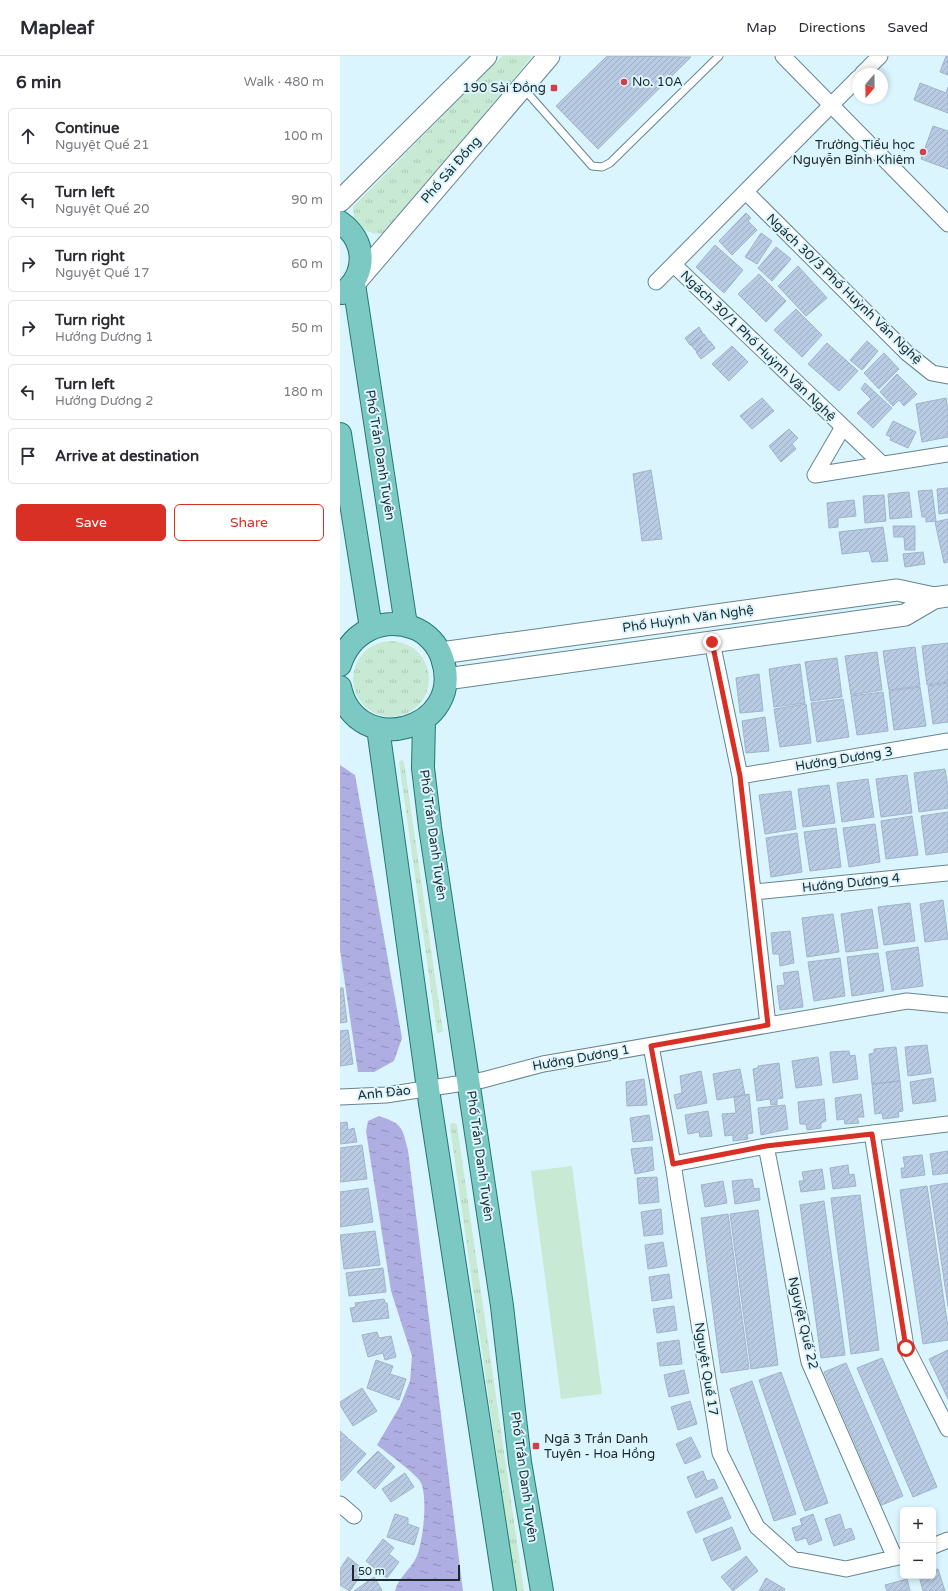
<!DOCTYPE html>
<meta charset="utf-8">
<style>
body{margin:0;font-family:"Varela Round",sans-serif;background:#f7f7f7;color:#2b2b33}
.controls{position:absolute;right:12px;bottom:12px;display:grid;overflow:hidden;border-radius:6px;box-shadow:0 2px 6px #0003}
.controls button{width:36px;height:36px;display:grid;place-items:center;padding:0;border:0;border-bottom:1px solid #e1e1e2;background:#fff;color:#2b2b33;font:20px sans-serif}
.compass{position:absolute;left:512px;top:12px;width:36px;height:36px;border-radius:50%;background:#fff;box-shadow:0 2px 6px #0003;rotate:200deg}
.scale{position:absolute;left:12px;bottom:10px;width:108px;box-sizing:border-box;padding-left:4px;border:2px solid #1d2a2e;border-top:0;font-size:11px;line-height:14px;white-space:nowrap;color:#1d2a2e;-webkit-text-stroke:3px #daf5fe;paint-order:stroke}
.stop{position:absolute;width:12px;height:12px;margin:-9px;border:3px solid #d93025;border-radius:50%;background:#fff}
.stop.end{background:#d93025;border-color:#fff;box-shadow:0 1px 4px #0008}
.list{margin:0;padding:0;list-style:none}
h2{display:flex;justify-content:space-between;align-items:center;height:52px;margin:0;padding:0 16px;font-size:17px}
h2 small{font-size:13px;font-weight:400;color:#7c7c81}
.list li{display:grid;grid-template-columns:26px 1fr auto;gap:12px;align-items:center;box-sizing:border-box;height:56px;margin:0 8px 8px;padding:0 8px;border:1px solid #e1e1e2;border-radius:6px}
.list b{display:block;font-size:15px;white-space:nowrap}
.list p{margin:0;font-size:13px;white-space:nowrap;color:#7c7c81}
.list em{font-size:13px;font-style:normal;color:#7c7c81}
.actions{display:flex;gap:8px;padding:12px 16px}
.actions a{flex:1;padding:9px 0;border:1px solid #d93025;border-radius:6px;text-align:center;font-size:14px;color:#d93025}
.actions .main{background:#d93025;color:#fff}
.icon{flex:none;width:22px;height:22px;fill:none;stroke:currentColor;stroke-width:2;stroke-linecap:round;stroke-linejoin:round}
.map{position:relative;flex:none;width:608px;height:1535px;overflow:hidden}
header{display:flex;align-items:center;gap:24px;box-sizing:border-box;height:56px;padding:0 20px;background:#fff;border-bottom:1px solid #e1e1e2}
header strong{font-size:19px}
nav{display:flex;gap:22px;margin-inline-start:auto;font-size:14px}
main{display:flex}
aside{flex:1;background:#fff}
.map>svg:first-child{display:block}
</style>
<header>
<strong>Mapleaf</strong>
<nav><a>Map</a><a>Directions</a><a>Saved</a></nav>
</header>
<main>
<aside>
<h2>6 min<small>Walk · 480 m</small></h2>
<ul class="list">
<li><svg class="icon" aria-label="ahead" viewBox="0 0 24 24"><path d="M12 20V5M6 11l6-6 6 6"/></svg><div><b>Continue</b><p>Nguyệt Quế 21</p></div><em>100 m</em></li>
<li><svg class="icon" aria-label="left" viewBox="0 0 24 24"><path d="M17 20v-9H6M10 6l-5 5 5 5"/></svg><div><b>Turn left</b><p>Nguyệt Quế 20</p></div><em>90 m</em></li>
<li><svg class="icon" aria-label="right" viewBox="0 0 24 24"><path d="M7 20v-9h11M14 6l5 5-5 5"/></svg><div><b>Turn right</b><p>Nguyệt Quế 17</p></div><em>60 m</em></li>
<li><svg class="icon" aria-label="right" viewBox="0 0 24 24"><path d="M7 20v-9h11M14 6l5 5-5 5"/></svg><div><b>Turn right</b><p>Hướng Dương 1</p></div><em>50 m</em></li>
<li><svg class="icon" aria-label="left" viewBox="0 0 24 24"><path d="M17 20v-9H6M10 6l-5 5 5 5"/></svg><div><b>Turn left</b><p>Hướng Dương 2</p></div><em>180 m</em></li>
<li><svg class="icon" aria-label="arrive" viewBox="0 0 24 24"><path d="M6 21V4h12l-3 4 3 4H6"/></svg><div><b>Arrive at destination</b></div></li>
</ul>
<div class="actions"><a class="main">Save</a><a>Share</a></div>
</aside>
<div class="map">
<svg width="608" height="1535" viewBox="0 0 608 1535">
<defs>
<pattern id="grass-tufts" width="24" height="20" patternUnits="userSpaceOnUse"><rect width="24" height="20" fill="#c8e9d3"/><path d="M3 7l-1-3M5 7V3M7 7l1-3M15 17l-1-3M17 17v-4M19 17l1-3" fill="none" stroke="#abc8b5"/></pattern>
<pattern id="water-ripples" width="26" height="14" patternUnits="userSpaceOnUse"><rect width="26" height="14" fill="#aeaee2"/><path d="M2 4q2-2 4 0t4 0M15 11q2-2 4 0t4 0" fill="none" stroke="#8d8eb8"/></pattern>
<pattern id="building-hatch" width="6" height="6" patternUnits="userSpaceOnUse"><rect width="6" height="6" fill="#b8cbe2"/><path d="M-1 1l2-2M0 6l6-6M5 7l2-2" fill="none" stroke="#9eaec2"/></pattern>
</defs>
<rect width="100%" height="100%" fill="#daf5fe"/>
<path fill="url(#grass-tufts)" d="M 162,0 L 192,0 L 62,161 L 46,177 L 35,178 L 25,174 L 19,168 L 14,161 L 13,151 Z
M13 623a38 38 0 1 1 76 0a38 38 0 1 1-76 0Z
M 61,704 L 64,706 L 103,976 L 97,977 L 59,706 Z
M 111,1067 L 115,1067 L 117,1069 L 184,1535 L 176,1535 L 110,1071 Z"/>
<path fill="#c8e9d3" d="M 232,1110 L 262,1338 L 221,1343 L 191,1115 Z"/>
<path fill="url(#water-ripples)" d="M 0,709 L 15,719 L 62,982 L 54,1005 L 34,1016 L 18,1016 L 0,894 Z
M 39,1060 C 63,1068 62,1071 68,1094 L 123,1535 L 55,1535 C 58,1522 70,1514 76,1502 C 83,1488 88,1442 81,1427 C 78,1419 46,1396 37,1389 L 60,1350 L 70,1325 L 72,1300 L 51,1235 L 26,1075 L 28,1065 Z"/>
<path fill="url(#building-hatch)" stroke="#a0b3ca" d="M 267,0 L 351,1 L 258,93 L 216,50 Z
M 606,0 L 608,0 L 608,19 L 600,16 Z
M 580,27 L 606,37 L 608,31 L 608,57 L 574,44 Z
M 593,70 L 608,75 L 608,113 L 581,103 Z
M 406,157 L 411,162 L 408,165 L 417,174 L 392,199 L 379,185 Z
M 421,177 L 432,185 L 417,208 L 405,201 Z
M 375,189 L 403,214 L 384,237 L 356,211 Z
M 436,191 L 451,203 L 432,225 L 418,212 Z
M 458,210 L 487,242 L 466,260 L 438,230 Z
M 419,218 L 446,245 L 426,266 L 398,238 Z
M 456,253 L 482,279 L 462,301 L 434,274 Z
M 359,271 L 363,278 L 350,289 L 345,282 Z
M 364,278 L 369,285 L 356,295 L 351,289 Z
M 370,285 L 375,292 L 361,303 L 356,296 Z
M 527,285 L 538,295 L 522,314 L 510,304 Z
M 487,287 L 518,315 L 499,335 L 468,308 Z
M 392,290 L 408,306 L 389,325 L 372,308 Z
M 544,297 L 559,313 L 539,333 L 524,317 Z
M 557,318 L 577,338 L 564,350 L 559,344 L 553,350 L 540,336 Z
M 525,327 L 552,352 L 533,372 L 517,357 L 531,343 L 521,333 Z
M 422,342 L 434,355 L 412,373 L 400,360 Z
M 606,342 L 608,354 L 608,381 L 582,386 L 576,348 Z
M 553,365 L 576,376 L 568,392 L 550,384 L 551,381 L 546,379 Z
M 449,373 L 458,382 L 452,388 L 456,393 L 441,406 L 429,390 Z
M 311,414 L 322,483 L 302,485 L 293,418 Z
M 608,432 L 608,457 L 599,458 L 597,433 Z
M 592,434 L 596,465 L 586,466 L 586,461 L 582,461 L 578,435 Z
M 569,436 L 572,461 L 550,463 L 548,438 Z
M 544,439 L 546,465 L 525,467 L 523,440 Z
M 514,444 L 516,460 L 498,462 L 498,471 L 489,472 L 487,447 Z
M 608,463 L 608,506 L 604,507 L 595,466 Z
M 553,470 L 575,470 L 575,494 L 565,494 L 564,481 L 554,481 Z
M 543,471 L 548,505 L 532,506 L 529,495 L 502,498 L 499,476 Z
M 583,496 L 585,508 L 565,511 L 563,498 Z
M 608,587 L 608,626 L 587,629 L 582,590 Z
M 575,591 L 580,630 L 549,634 L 543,595 Z
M 537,596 L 542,634 L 511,639 L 505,600 Z
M 497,602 L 502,641 L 471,645 L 465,606 Z
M 460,608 L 465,647 L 434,651 L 429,613 Z
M 419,618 L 423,655 L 400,657 L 396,622 Z
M 608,627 L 608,666 L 593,668 L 588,630 Z
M 580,631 L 586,670 L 554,674 L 549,635 Z
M 543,636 L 548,675 L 517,679 L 511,640 Z
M 503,643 L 509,681 L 477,686 L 471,647 Z
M 466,648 L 471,687 L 440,691 L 434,653 Z
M 425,661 L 429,695 L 406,697 L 402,665 Z
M 605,713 L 608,732 L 608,752 L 579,756 L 574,717 Z
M 567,719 L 572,757 L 541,761 L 536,723 Z
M 528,723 L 534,761 L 502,766 L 497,727 Z
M 489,729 L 495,767 L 463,771 L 458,733 Z
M 451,735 L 456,773 L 425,778 L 419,739 Z
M 608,756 L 608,796 L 586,799 L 581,760 Z
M 572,760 L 578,799 L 546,803 L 541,765 Z
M 535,768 L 540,806 L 509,811 L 503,772 Z
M 496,772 L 501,811 L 470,815 L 464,776 Z
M 457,777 L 462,816 L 431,821 L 426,782 Z
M 603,844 L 608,883 L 585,886 L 580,848 Z
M 570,847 L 575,885 L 544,889 L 538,851 Z
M 532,853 L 538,892 L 506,896 L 501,858 Z
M 493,858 L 499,896 L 467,901 L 462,862 Z
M 450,875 L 454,907 L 440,910 L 439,898 L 433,898 L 431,877 Z
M 578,891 L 583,930 L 552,934 L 546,896 Z
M 538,897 L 544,935 L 512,940 L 507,901 Z
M 500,902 L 505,940 L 474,945 L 468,906 Z
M 458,915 L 463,951 L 440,954 L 437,930 L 445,929 L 443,917 Z
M 0,932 L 3,932 L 7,966 L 0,967 Z
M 8,974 L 13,1008 L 0,1010 L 0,975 Z
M 587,989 L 591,1017 L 568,1020 L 565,991 Z
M 556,991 L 560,1025 L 532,1028 L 529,998 L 534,997 L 534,993 Z
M 509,995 L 510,1000 L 515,999 L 518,1023 L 493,1027 L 490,996 Z
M 478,1001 L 482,1029 L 456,1032 L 452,1005 Z
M 439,1007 L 443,1042 L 437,1043 L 437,1049 L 431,1049 L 430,1043 L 417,1045 L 413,1013 L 418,1012 L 418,1010 Z
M 400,1013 L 405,1039 L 377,1044 L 373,1018 Z
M 361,1015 L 367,1047 L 337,1053 L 334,1039 L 342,1037 L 340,1020 Z
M 593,1022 L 596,1045 L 573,1048 L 570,1026 Z
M 304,1023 L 307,1049 L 287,1050 L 286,1026 Z
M 560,1025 L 563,1055 L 558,1056 L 559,1061 L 543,1063 L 542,1057 L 535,1058 L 532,1028 Z
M 409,1038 L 413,1077 L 407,1078 L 408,1083 L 393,1085 L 393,1079 L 385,1080 L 382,1058 L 396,1057 L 394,1041 Z
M 521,1038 L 524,1061 L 517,1061 L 519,1067 L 505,1068 L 504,1063 L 497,1064 L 495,1042 Z
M 484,1043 L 486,1065 L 481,1067 L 481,1072 L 467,1074 L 466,1068 L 460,1068 L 458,1046 Z
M 445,1049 L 448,1073 L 421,1079 L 418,1052 Z
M 368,1055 L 372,1080 L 360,1081 L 359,1076 L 348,1078 L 345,1059 Z
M 309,1059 L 313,1084 L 293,1086 L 290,1062 Z
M 7,1066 L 8,1074 L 14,1072 L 17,1086 L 0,1088 L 0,1067 Z
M 22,1089 L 27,1123 L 0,1126 L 0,1092 Z
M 312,1091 L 314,1114 L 295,1118 L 291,1093 Z
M 608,1095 L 608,1117 L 593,1119 L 590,1098 Z
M 582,1099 L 585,1119 L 562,1122 L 561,1112 L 565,1112 L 563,1101 Z
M 508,1109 L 509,1119 L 514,1118 L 516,1130 L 493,1133 L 490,1112 Z
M 482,1113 L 485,1133 L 461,1136 L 459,1125 L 464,1125 L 462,1116 Z
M 317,1121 L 319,1146 L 299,1148 L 297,1122 Z
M 412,1123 L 414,1133 L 419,1132 L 420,1144 L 395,1148 L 392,1125 Z
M 383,1125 L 387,1147 L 365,1151 L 361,1129 Z
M 608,1127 L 608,1250 L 590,1130 Z
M 587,1130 L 608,1272 L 608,1284 L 583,1288 L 560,1134 Z
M 28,1132 L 33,1166 L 0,1171 L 0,1136 Z
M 520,1139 L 539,1294 L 511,1298 L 491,1142 Z
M 484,1145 L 505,1299 L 481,1302 L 460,1149 Z
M 321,1153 L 323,1178 L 304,1180 L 301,1156 Z
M 418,1154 L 438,1309 L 411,1313 L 390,1158 Z
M 388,1158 L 409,1313 L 381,1317 L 361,1162 Z
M 35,1175 L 40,1209 L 4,1213 L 0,1179 Z
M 323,1186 L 327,1210 L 308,1213 L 305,1189 Z
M 43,1212 L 46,1236 L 9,1240 L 6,1217 Z
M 329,1218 L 332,1242 L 312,1245 L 309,1221 Z
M 44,1243 L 45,1247 L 47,1247 L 49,1262 L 13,1266 L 10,1252 L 16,1251 L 15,1247 Z
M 334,1250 L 337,1274 L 317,1277 L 313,1253 Z
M 37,1276 L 39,1282 L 51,1280 L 56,1301 L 45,1304 L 43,1297 L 28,1301 L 22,1279 Z
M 339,1284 L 342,1308 L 320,1310 L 317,1287 Z
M 608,1294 L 608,1343 L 589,1303 Z
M 542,1302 L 597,1431 L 573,1441 L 517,1312 Z
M 36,1304 L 53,1310 L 50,1318 L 66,1323 L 59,1344 L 27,1332 Z
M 506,1307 L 563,1440 L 542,1449 L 484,1316 Z
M 344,1314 L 349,1337 L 329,1341 L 324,1319 Z
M 441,1316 L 488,1447 L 465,1455 L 419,1324 Z
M 412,1325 L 456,1458 L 434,1465 L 390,1333 Z
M 22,1332 L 37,1355 L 13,1370 L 0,1349 L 0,1346 Z
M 350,1345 L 357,1368 L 338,1374 L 331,1351 Z
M 0,1375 L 8,1382 L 0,1392 Z
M 351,1381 L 361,1401 L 345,1408 L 336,1388 Z
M 9,1383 L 26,1398 L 2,1425 L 0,1423 L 0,1393 Z
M 38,1395 L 55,1411 L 35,1433 L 17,1416 Z
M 363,1415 L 367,1425 L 374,1423 L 378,1432 L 356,1442 L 347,1421 Z
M 65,1417 L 74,1431 L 51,1446 L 42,1433 Z
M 382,1441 L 391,1462 L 356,1477 L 347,1456 Z
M 55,1458 L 68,1462 L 68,1468 L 79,1472 L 74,1489 L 47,1481 Z
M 473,1458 L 482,1484 L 469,1489 L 466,1482 L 456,1485 L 452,1472 L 462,1469 L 460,1463 Z
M 500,1458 L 505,1474 L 511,1472 L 515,1483 L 494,1490 L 485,1463 Z
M 392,1471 L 401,1493 L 372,1505 L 363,1483 Z
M 43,1483 L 54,1492 L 49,1498 L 59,1506 L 47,1522 L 26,1505 Z
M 406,1500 L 418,1515 L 393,1535 L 381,1521 Z
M 8,1501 L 24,1514 L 10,1535 L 0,1529 L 0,1513 Z
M 598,1513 L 605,1535 L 583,1535 L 579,1520 L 593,1520 L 593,1514 Z
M 34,1521 L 42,1534 L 41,1535 L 14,1535 Z
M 426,1522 L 445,1533 L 444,1535 L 419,1535 Z
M 567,1523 L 570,1535 L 547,1535 L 545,1529 Z"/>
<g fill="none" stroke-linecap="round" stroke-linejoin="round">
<g stroke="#66858f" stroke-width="9">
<path id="lane" d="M 184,33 L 252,110 L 262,111 L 270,107 L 379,0"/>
</g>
<g stroke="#66858f" stroke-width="17">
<path id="street" d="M 443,0 L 608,168
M 522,18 L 540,0
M 406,136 L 567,297 L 592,317 L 608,320
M 334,209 L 542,408
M 316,226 L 518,22
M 475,419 L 608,398
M 475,419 L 503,371
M 372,586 L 400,720 L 428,969
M 400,720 L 608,685
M 414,836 L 608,817
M 311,990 L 333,1108 L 380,1397 L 417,1471 L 453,1503 L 506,1513 L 563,1500
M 0,1041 L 46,1039 L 143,1024 L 203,1008 L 567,945 L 608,949
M 532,1077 L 566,1291 L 608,1373
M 426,1090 L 469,1306 L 555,1502
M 333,1108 L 426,1090 L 608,1068
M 0,1448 L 14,1460
M 593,1490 L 608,1484"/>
</g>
<g stroke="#66858f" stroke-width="23">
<path id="secondary" d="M 0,145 L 146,0
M 14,228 L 209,0
M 101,597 L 557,534 L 594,542
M 106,623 L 565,559 L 594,542 L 608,540"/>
</g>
<g stroke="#227975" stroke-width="24">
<path id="primary" d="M 0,166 C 26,184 28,217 3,237
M 14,228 L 66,569
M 0,378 L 31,572
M 0,609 C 10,577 41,560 74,572 C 87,577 98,589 102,602 C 127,675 15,704 0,631
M 84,664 L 83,712 L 90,771 L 162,1250 L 180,1406 L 202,1535
M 38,672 L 90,1047 L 165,1535"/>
</g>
<use href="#lane" stroke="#fff" stroke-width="7"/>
<use href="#street" stroke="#fff" stroke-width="15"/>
<use href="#secondary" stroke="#fff" stroke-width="21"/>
<use href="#primary" stroke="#7cc8c3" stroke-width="22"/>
</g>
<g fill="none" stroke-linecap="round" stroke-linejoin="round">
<path stroke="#d93025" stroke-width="5" d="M 372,586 L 400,720 L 428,969 L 311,990 L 333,1108 L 426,1090 L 532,1078 L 566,1292"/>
</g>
<g fill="#d0404a" stroke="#daf5fe" stroke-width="1.5">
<circle cx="284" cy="26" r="4"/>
<rect x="210" y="28" width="8" height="8" rx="2"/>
<circle cx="583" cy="96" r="4"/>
<rect x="192" y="1386" width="8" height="8" rx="2"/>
</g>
<g text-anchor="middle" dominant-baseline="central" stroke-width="4" stroke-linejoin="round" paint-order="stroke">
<g font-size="13" fill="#1d2a2e" stroke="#daf5fe" text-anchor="start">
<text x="292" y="26">No. 10A</text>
<text x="206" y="32" text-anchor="end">190 Sài Đồng</text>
<text x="575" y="89" text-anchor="end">Trường Tiểu học<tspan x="575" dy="15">Nguyễn Bỉnh Khiêm</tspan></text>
<text x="204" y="1383">Ngã 3 Trần Danh<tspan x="204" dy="15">Tuyên - Hoa Hồng</tspan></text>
</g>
<g font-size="13" fill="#1d2a2e" stroke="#daf5fe">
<text transform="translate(111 114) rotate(-49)">Phố Sài Đồng</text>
<text transform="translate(504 233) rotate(44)">Ngách 30/3 Phố Huỳnh Văn Nghệ</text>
<text transform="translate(418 290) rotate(44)">Ngách 30/1 Phố Huỳnh Văn Nghệ</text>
<text transform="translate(40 399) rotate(81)">Phố Trần Danh Tuyên</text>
<text transform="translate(348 563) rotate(-8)">Phố Huỳnh Văn Nghệ</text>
<text transform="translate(504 703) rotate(-9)">Hướng Dương 3</text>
<text transform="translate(93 779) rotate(82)">Phố Trần Danh Tuyên</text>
<text transform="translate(511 827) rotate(-6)">Hướng Dương 4</text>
<text transform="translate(241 1002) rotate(-10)">Hướng Dương 1</text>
<text transform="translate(44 1037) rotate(-6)">Anh Đào</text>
<text transform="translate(140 1100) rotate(82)">Phố Trần Danh Tuyên</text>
<text transform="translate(463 1267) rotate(77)">Nguyệt Quế 22</text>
<text transform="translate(366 1313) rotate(81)">Nguyệt Quế 17</text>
<text transform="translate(184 1421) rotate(82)">Phố Trần Danh Tuyên</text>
</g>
</g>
</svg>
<div class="controls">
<button>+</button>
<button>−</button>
</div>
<svg class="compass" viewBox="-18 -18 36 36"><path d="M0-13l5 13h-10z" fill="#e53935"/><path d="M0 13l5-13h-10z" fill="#7c7c81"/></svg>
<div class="scale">50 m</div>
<div class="stop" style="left:566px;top:1292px"></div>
<div class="stop end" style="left:372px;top:586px"></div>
</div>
</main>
